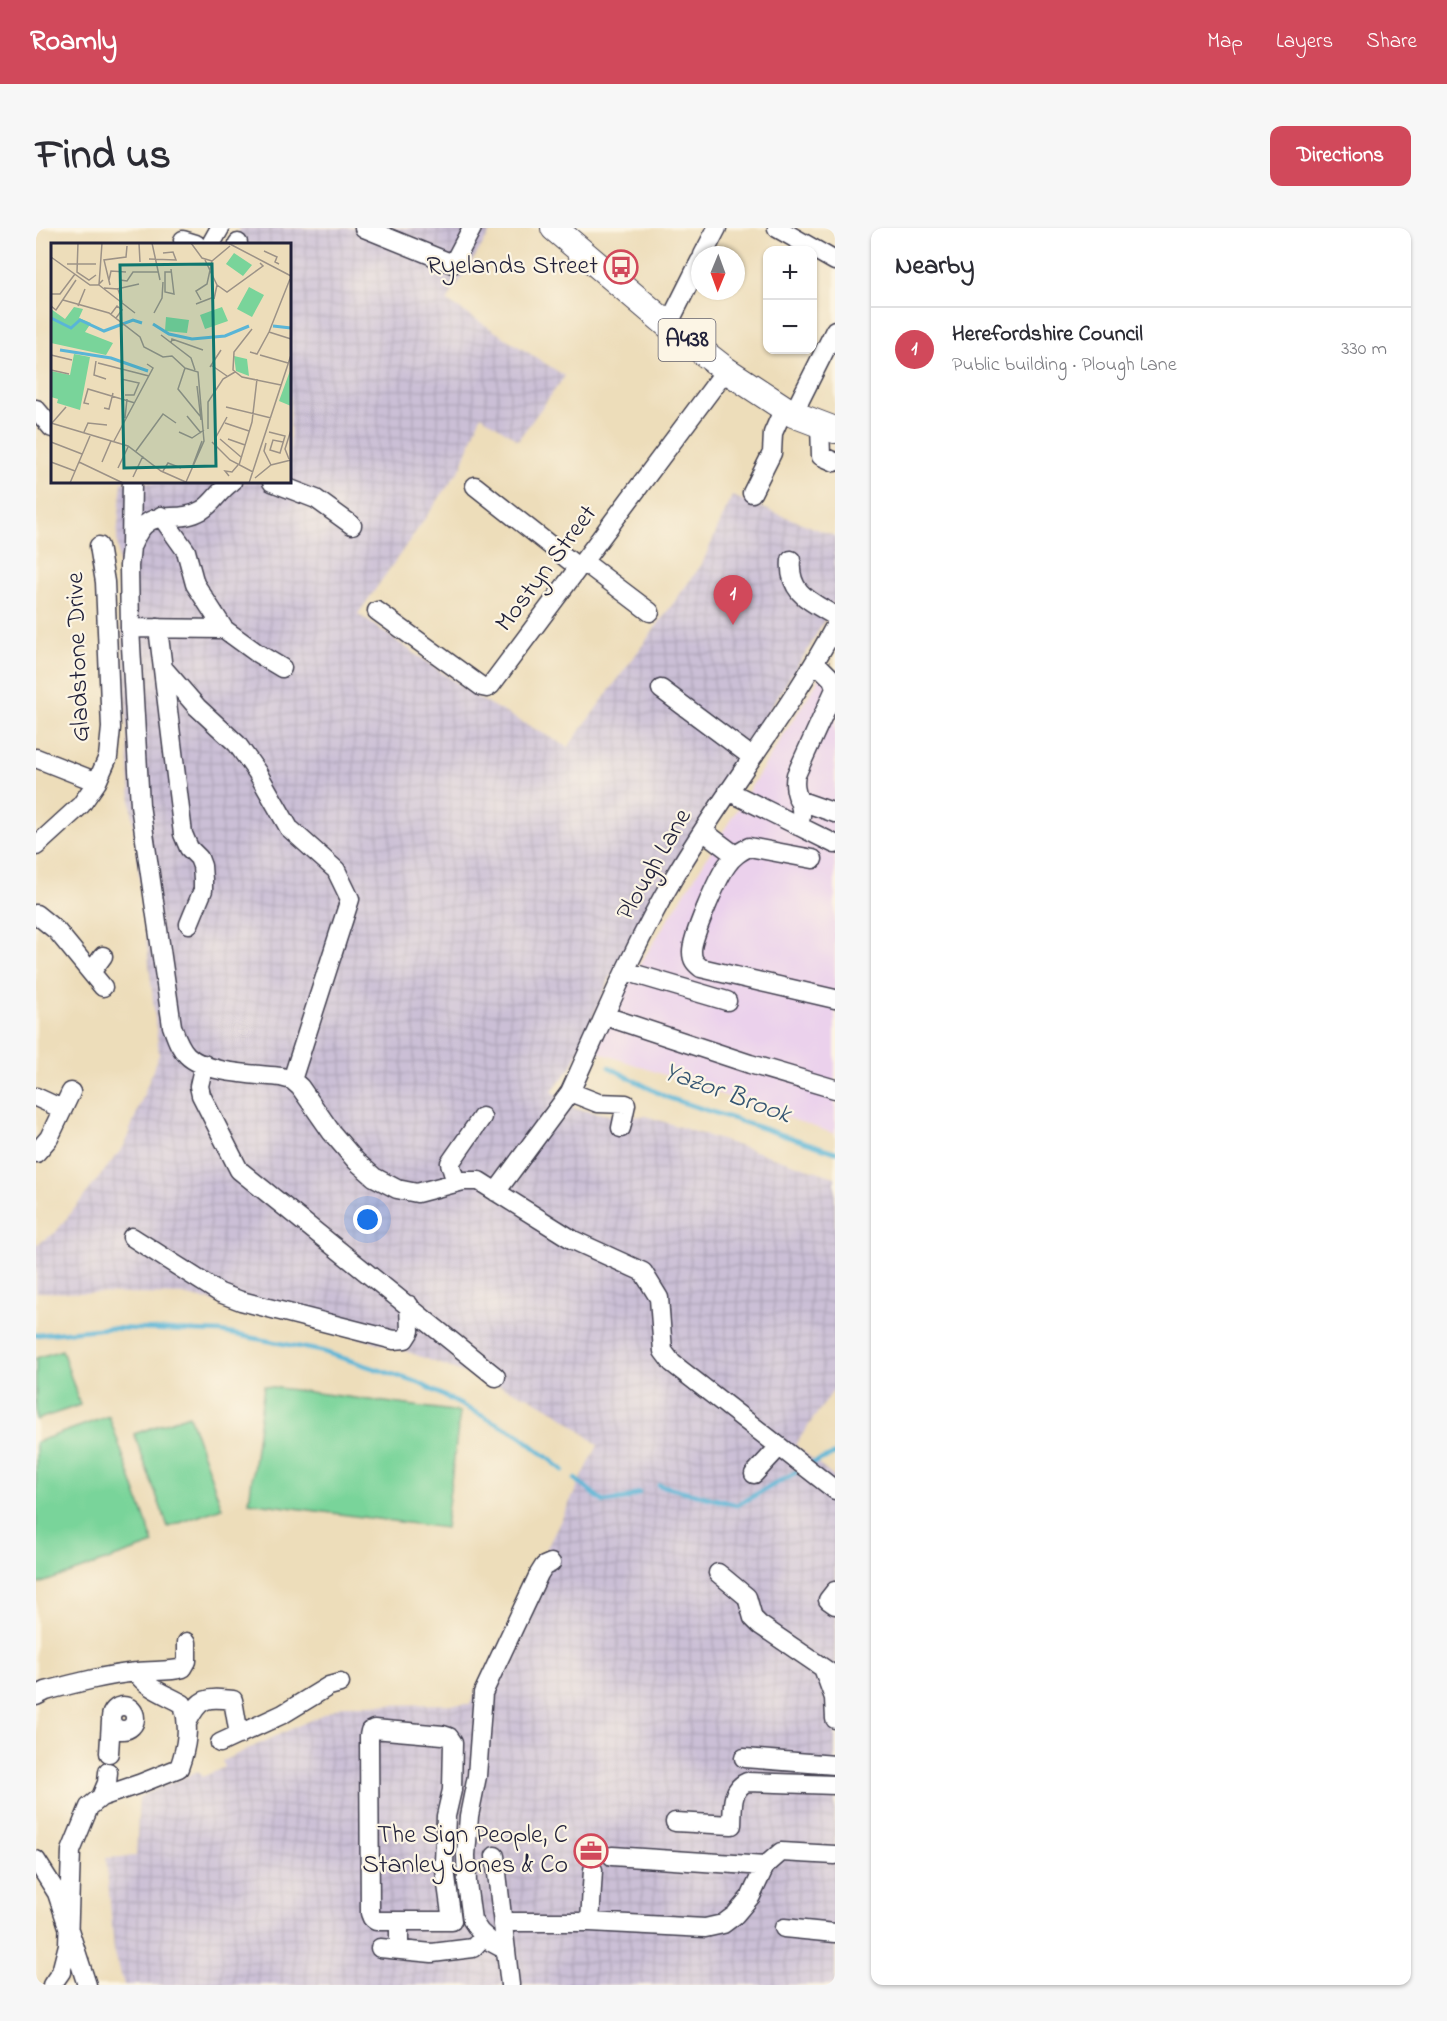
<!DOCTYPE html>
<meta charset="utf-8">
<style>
body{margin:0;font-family:"Indie Flower",sans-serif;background:#f7f7f7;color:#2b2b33}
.controls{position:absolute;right:18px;top:18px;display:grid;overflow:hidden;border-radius:12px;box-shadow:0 2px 4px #0004}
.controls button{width:54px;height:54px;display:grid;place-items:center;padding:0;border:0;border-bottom:2px solid #e1e1e2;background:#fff;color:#2b2b33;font:30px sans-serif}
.compass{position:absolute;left:655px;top:18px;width:54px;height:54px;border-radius:50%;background:#fff;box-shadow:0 2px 4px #0004;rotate:181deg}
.you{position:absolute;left:332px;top:992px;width:21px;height:21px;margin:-15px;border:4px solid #fff;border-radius:50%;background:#1a73e8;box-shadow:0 0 0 9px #1a73e833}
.badge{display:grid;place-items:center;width:39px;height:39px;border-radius:50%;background:#d1495b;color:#fff;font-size:20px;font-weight:700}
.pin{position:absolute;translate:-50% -50px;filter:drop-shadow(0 2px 3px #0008)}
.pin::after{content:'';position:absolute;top:32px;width:21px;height:18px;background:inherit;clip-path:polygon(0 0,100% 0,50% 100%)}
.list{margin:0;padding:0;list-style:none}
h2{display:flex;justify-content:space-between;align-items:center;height:78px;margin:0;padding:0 24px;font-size:26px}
h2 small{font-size:20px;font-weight:400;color:#7c7c81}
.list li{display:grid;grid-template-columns:39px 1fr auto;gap:18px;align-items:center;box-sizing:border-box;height:84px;padding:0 24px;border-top:2px solid #e1e1e2}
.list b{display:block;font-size:22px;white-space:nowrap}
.list p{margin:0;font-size:20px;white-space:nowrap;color:#7c7c81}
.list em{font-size:20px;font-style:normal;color:#7c7c81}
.map{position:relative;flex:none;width:799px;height:1757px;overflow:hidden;border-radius:12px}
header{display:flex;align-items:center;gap:36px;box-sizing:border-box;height:84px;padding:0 30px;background:#d1495b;color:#fff}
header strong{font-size:28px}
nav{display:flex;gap:33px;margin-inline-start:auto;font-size:21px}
.intro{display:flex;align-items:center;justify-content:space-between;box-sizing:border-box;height:144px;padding:0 36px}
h1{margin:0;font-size:42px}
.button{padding:15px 27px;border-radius:12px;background:#d1495b;color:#fff;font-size:21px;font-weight:700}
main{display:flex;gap:36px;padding:0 36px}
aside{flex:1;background:#fff;border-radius:12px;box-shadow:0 2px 4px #0004}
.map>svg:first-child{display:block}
</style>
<header>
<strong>Roamly</strong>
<nav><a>Map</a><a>Layers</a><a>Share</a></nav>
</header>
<div class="intro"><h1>Find us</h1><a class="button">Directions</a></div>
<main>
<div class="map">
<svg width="799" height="1757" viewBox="0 0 799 1757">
<defs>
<pattern id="industrial-grid" width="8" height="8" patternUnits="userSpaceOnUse" patternTransform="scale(1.5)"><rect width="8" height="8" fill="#cbbfd6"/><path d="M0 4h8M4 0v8" fill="none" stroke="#aea4b9"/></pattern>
</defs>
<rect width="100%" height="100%" fill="#fcf5e5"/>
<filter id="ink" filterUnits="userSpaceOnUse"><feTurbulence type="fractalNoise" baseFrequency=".0167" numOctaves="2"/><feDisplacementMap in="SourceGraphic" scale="12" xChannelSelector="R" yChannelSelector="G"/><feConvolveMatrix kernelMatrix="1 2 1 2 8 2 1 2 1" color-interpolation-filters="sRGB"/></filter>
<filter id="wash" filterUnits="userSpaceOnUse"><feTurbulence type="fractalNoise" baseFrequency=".008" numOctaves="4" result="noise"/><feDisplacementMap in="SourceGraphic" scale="24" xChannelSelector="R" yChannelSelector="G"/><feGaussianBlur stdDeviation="1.35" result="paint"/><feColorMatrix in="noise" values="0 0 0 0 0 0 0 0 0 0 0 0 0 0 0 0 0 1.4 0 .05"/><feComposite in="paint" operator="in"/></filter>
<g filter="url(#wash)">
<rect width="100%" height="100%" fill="#edddba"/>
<path fill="#ebd1ec" d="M 787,444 L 799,448 L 799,906 L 559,823 L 584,768 Z"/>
<path fill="url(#industrial-grid)" d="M 204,0 L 457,0 L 411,73 L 529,148 L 482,212 L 445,187 L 426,238 L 322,386 L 444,471 L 532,519 L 666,336 L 696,268 L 799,308 L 799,372 L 773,420 L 726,493 L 573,752 L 535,840 L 516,863 L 540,881 L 584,889 L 610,888 L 799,949 L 799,1160 L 759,1217 L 799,1250 L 799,1757 L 88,1757 L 78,1722 L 70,1630 L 100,1628 L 103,1569 L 162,1543 L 166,1549 L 189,1539 L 186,1533 L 307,1477 L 434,1476 L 562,1217 L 522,1185 L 491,1168 L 369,1123 L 251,1089 L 146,1067 L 0,1064 L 0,1017 L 19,1005 L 88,918 L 123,826 L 95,574 L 81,308 L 86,254 L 254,254 L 254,16 L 196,16 Z"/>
<path fill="#79d49a" stroke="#4e7b6a" stroke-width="1.5" d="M 26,1122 L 44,1177 L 0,1192 L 0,1130 Z
M 228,1158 L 424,1184 L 409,1300 L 213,1274 Z
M 153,1187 L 186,1280 L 132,1299 L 98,1206 Z
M 73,1188 L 118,1316 L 0,1357 L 0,1214 Z"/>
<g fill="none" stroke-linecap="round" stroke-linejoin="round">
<path stroke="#59b5d7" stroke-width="4.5" d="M 573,839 L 630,869 L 799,924
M 0,1107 L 73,1100 L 185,1104 L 285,1123 L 383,1155 L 483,1207 L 527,1242
M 774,1236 L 799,1226
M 539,1251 L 568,1274 L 589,1271 L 603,1265
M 623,1257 L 701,1277 L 764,1242"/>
</g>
</g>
<g filter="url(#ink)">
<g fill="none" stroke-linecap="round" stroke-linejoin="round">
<g stroke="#403e4e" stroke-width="21">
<path id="minor" d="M 328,0 L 417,36 L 436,0
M 741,0 L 799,33
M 147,12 L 160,16
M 175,16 L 184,0
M 202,16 L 202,15
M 667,27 L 681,0
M 632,97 L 664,33
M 0,181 L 16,200
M 757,186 L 799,102
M 784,196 L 785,228 L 799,234
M 96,254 L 95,319 L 93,338 L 94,400 L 104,577 L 136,798 C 140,809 143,819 151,827 C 170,846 219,846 245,849 L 256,852 L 264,859 L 296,905 L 320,933 L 338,949 L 361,961 L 381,965 L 427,953 L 443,953 L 537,1012 L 607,1044 L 623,1070 L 627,1123 L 636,1135 L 799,1262
M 236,254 L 280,271 L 316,297
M 439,258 L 543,340
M 716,265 L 736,225 L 737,205 L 748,180
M 125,288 L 150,323 L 159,356 L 188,401 L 221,425 L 246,440
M 96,317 C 114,273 137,299 166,282 C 178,275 184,261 196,254
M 755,332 C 752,365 774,373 799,388
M 548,334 L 614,384
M 341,383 L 446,459 L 451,460 L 455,457 L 690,142
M 94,400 L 188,401
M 122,400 L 147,606 L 153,620 L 163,630 L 166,638 L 167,652 L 167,662 L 153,696
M 779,434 L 796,451 L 799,459
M 127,440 L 161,479 L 201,516 L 221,544 L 253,600 L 300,642 L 314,671 L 256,852
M 625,461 L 716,529
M 0,530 L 61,554
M 692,563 L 799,616
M 762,572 L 799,585
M 762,598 C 772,576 755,569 760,547 L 799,461
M 667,603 L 699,627
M 0,618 L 45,577 L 61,554 L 72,529 L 75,500 L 69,354 L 63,318
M 777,631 L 713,619 C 704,624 697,628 691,637 C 682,649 655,711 656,724 C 656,732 659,735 665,740 L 799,771
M 0,686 L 21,703 L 67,759
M 56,743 L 67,728
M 589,743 L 691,773
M 569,788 L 714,836 L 799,861
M 168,836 L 163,858 L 165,867 L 203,942 L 460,1149
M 0,869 L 26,881
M 585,900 L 590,876 L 562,875 L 534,864 C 567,792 597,719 637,651 C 687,564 752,487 799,398
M 0,925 L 13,910 L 35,864
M 420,955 L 414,935 L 446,889
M 460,964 L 534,864
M 96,1009 L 184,1065 L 205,1073 L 358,1112 L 369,1111 L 374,1103 L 373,1077
M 718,1246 L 743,1219
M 682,1345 L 711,1369 L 717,1390 L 724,1397 L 799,1448
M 799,1363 L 792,1372 L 799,1377
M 787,1440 L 798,1470 L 799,1491
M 0,1468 L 10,1463 C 40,1455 70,1447 101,1444 C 117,1442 132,1444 147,1440 L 151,1433 L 151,1414
M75 1490a12 12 0 1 1 24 0a12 12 0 1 1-24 0Z
M 152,1493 C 164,1469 171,1469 197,1472 L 203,1507
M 184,1515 L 247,1486 L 293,1458 L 304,1455
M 73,1525 L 75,1493
M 708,1530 L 799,1537
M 65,1569 L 71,1555 L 72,1544
M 639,1594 L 696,1597 C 697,1581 694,1561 711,1554 L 799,1557
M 459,1628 L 474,1757
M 576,1628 L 729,1638
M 0,1632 L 21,1665 L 51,1757
M 363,1693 L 416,1693 L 408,1634 L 410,1588 L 416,1562 L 417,1515 L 413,1509 L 407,1507 L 338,1501 L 334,1503 L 333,1508 L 334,1685 L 336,1690 L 340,1693 L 363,1693 L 363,1721
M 467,1694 L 554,1694 L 669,1700 L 687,1696 L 699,1687 L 715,1668 L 729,1638 L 745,1624 L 799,1627
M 554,1694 L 557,1642
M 748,1700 L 799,1705
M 344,1720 L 396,1725 L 437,1720 L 448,1708
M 470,1722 L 455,1714 L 444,1704 L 436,1692 L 431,1655 L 430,1627 L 433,1588 L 441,1548 L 447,1465 L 503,1346 L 508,1338 L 515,1335
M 16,1757 L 25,1744 L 32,1717 L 35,1623 L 53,1579 L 65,1569 L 103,1556 L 143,1540 C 151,1518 154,1498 147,1476 C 130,1466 111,1461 100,1444"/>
</g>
<g stroke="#403e4e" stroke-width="28">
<path id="highway" d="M 518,0 L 632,97 L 690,142 L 757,186 L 799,202"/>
</g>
<use href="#minor" stroke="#fff" stroke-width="18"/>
<use href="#highway" stroke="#fff" stroke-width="26"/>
</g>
</g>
<defs>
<g id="bus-ring" transform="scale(1.725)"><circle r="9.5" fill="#fcf5e5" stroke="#d1495b" stroke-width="1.5"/><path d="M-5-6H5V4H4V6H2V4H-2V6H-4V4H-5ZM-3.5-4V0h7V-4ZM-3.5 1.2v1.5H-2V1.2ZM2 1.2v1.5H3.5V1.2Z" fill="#d1495b"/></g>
<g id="office-ring" transform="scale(1.725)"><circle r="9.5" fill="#fcf5e5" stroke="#d1495b" stroke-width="1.5"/><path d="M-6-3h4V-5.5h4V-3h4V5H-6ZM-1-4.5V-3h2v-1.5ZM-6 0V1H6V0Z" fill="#d1495b"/></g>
</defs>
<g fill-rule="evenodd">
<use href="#bus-ring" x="585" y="39"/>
<use href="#office-ring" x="555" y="1623"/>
</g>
<g text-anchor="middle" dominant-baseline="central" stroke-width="4.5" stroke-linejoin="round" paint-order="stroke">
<rect fill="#fcf5e5" stroke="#63616e" stroke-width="1.5" x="622.5" y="91" width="57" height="42" rx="4.5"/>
<g font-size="24" font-weight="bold" fill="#22223b">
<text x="651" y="112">A438</text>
</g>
<g font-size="26" fill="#22223b" stroke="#fcf5e5" text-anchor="end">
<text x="562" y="39">Ryelands Street</text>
<text x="532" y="1608">The Sign People, C<tspan x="532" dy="30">Stanley Jones &amp; Co</tspan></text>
</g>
<g font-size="26" fill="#22223b" stroke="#fcf5e5">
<text transform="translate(511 341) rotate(-53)">Mostyn Street</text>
<text transform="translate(43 429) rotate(-92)">Gladstone Drive</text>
<text transform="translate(619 637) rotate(-60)">Plough Lane</text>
</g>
<g font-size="27" font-style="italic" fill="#355572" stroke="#fcf5e5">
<text transform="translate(691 866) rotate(20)">Yazor Brook</text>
</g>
</g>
<g transform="translate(15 15)">
<rect width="240" height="240" fill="#edddba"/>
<path d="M 23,64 L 32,66 L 28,75 L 40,80 L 34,89 L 62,100 L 55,112 L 0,100 L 0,66 L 14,76 ZM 23,111 L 39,114 L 29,167 L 6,160 L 7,156 L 0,154 L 0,128 L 19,132 ZM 183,113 L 196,116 L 198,133 L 185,128 Z" fill="#79d49a"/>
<path d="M 183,10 L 201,22 L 192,33 L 175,21 ZM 198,44 L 213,52 L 201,74 L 186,66 ZM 171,64 L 177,78 L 154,86 L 149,72 ZM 115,74 L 138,77 L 136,90 L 114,88 ZM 240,125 L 240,163 L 228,158 Z" fill="#79d49a"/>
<path fill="none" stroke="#59b5d7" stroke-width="3" d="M 0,75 L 20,85 L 29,77 L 53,88 L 82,77 L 91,80M 102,81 L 118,91 L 141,96 L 174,93 L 198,83M 222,83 L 240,85M 9,107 L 60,115 L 97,128"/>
<path fill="none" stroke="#9c9287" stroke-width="1.5" d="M 27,0 L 26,29 L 38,37 L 45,32M 51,0 L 48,42 L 84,70M 88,0 L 89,19M 101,0 L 109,37M 140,0 L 151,15 L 161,18M 177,0 L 240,33M 213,8 L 226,14 L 224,19 L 228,21M 0,14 L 39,42 L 47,42 L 52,37M 98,16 L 125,17 L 122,9 L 112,10M 154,17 L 166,42 L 163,56M 161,18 L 179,3M 16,21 L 45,21M 120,26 L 123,51 L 114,49 L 114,29 L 120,29M 69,32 L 69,37 L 76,38 L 82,29 L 108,29M 58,37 L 60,28 L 75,29M 59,42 L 53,17 L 75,14 L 76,3M 166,42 L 176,49 L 212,23 L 209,20M 53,45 L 67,46 L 71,59M 66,46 L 88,41M 0,51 L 9,51 L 24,31M 12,57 L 58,70 L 89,94 L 93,104 L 112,114 L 121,113 L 134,125 L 147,129 L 153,198 L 135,239M 150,57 L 145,48 L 156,41 L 161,18M 145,61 L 163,54M 0,63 L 5,67 L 25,37M 27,63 L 34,46M 103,70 L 111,55 L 112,39M 60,71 L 66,63 L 71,67 L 65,75M 201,86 L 183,109 L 182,127 L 191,134 L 230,142M 218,89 L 240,96M 110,92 L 140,115 L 144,127M 120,100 L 121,96 L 152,107M 199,109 L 206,111 L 218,89 L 239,36M 0,112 L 21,117M 209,112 L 237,120M 45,118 L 43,132 L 55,136M 47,120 L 98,133M 160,122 L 176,133M 159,124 L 170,107M 134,125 L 127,146 L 149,173M 0,127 L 18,131M 70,136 L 88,140 L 83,152 L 74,152M 146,143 L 150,177M 38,161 L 33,160 L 37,146 L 84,160M 175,164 L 220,175M 53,165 L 58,166 L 62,150M 136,173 L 150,190M 74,175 L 76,156M 0,180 L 77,203 L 110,228 L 137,240M 1,180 L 15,164M 174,180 L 198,188M 157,186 L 157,159 L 172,136 L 184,129M 33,189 L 37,180 L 56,182M 128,189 L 141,195 L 153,187M 218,189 L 234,193 L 229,210 L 219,207 L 222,197 L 232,199M 165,194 L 176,174M 169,196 L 190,214M 177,196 L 194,202M 63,198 L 102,125 L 96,121M 0,199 L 31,211M 161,199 L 179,217 L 202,229M 215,200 L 213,208 L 220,222M 85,208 L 112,171 L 125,180M 238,216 L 234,206 L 240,187M 0,219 L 24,228M 28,219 L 72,240M 51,219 L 60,198M 142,222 L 151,198M 188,222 L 201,179 L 206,136M 67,225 L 77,204M 112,228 L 117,220 L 130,225M 178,233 L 174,228 L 181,229 L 187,222M 82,234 L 92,213M 204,235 L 220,222 L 240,217M 19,240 L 39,193M 198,240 L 240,112"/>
<path fill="#0f766e" fill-opacity="0.15" stroke="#0f766e" stroke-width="3" d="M 161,21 L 165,223 L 73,225 L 69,22 Z"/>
<rect width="240" height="240" fill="none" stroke="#22223b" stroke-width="3"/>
</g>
</svg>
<div class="controls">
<button>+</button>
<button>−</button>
</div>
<svg class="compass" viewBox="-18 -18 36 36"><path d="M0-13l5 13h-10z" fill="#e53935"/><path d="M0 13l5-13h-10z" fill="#7c7c81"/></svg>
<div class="you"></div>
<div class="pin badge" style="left:697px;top:397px">1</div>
</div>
<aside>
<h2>Nearby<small></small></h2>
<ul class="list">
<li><span class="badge">1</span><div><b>Herefordshire Council</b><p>Public building · Plough Lane</p></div><em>330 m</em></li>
</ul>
</aside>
</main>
